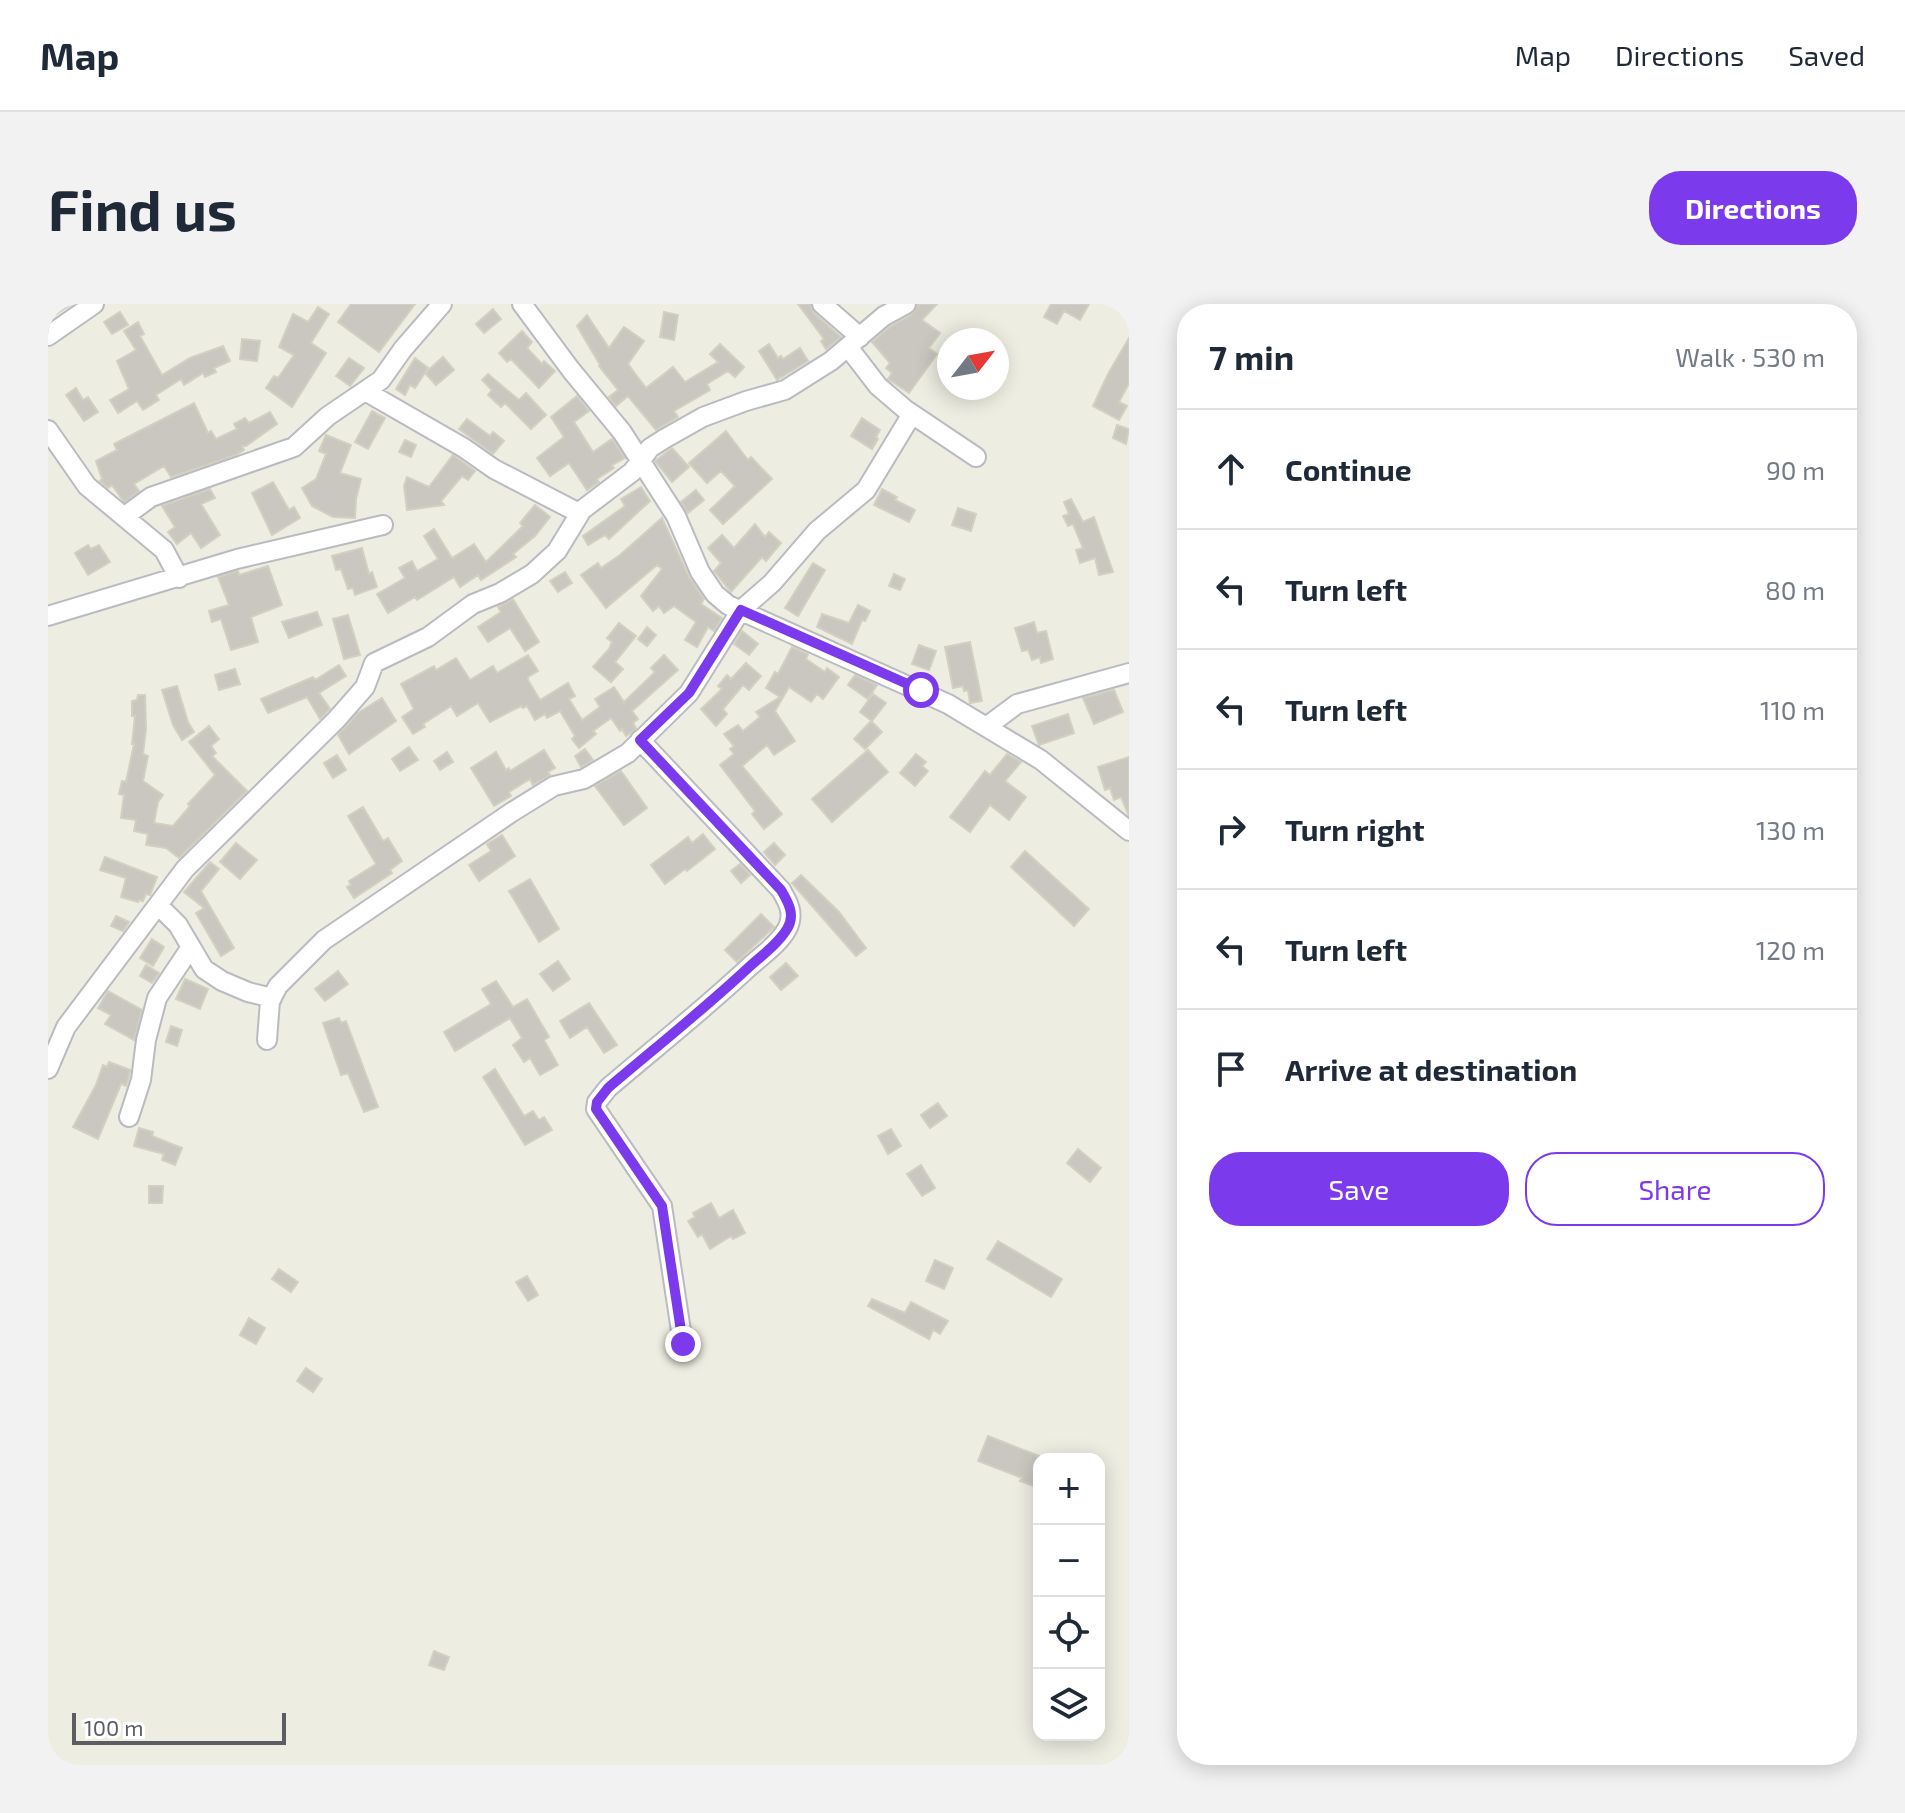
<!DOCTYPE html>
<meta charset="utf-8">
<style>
body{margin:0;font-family:"Exo 2",sans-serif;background:#f2f2f3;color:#1f2937}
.controls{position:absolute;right:24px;bottom:24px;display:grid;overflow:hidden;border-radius:16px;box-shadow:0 4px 20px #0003}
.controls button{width:72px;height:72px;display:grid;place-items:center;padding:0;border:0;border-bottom:2px solid #e0e1e3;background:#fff;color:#1f2937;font:40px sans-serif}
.compass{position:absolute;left:889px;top:24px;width:72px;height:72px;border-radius:50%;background:#fff;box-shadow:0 4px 20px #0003;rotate:59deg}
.scale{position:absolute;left:24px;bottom:20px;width:214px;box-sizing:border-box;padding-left:8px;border:4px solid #5b5d63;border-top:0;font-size:22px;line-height:28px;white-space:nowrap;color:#5b5d63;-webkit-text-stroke:6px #fff;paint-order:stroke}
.stop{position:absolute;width:24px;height:24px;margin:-18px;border:6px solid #7c3aed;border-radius:50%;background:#fff}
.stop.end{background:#7c3aed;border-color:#fff;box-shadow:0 2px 8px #0008}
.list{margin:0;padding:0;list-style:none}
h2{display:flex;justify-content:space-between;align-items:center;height:104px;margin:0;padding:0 32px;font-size:34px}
h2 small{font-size:26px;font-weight:400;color:#747a83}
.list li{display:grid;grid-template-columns:52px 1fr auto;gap:24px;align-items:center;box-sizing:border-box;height:120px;padding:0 32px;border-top:2px solid #e0e1e3}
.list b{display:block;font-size:30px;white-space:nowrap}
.list em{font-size:26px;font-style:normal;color:#747a83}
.actions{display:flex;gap:16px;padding:24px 32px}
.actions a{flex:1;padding:18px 0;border:2px solid #7c3aed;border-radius:32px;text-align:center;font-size:28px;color:#7c3aed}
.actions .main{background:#7c3aed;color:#fff}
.icon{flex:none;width:44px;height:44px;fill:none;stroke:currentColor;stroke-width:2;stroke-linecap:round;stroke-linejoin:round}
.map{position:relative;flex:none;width:1081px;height:1461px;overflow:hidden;border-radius:32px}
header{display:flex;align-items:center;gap:48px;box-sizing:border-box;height:112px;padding:0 40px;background:#fff;border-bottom:2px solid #e0e1e3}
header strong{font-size:38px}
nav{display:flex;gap:44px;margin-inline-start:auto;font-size:28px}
.intro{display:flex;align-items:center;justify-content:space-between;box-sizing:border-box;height:192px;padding:0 48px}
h1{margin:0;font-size:56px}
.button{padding:20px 36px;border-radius:32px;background:#7c3aed;color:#fff;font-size:28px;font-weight:700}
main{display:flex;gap:48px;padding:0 48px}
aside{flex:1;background:#fff;border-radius:32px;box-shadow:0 4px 20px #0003}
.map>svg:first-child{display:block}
</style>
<header>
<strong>Map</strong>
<nav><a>Map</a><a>Directions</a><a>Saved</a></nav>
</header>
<div class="intro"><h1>Find us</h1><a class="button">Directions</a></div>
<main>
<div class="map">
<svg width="1081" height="1461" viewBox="0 0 1081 1461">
<rect width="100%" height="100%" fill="#eeede2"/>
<path fill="#c9c7bf" stroke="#d2d0c0" stroke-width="2" d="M 0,0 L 24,0 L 0,15 Z
M 303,0 L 367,0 L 331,48 L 290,18 Z
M 750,0 L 762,0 L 766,9 L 793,33 L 778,45 L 773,37 L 776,35 Z
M 870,0 L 889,0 L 874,16 L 892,29 L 881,44 L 889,50 L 861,89 L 840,75 L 844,69 L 838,64 L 842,59 L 824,38 L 843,22 L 864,10 Z
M 1003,0 L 1041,0 L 1032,16 L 1016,7 L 1009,20 L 996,13 Z
M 270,3 L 281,10 L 263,39 L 278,49 L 244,103 L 218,84 L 226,72 L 230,74 L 246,51 L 231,43 L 245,10 L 260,18 Z
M 445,5 L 453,15 L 436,29 L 428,20 Z
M 72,8 L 80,21 L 64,30 L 56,18 Z
M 616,8 L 630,11 L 626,36 L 612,33 Z
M 539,11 L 561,44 L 576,23 L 596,37 L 580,60 L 598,84 L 625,63 L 637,78 L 670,58 L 662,50 L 672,40 L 696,63 L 687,73 L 680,67 L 659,80 L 662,86 L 626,107 L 630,113 L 608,126 L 580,92 L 568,102 L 561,93 L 570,86 L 551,62 L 552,61 L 529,22 Z
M 90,18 L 96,30 L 92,32 L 114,71 L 142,54 L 175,42 L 182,57 L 166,64 L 168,68 L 157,73 L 155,69 L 136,81 L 133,75 L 108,91 L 111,96 L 95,106 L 89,97 L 70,109 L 62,96 L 81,85 L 69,57 L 88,46 L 76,27 Z
M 474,27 L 484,38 L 479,44 L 494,60 L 496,57 L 507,67 L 491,84 L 463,55 L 459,58 L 451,49 Z
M 1081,34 L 1081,79 L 1071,98 L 1079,102 L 1071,116 L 1045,102 L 1060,70 Z
M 194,35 L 212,37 L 209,57 L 192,55 Z
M 721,40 L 730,54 L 733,52 L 735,55 L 752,44 L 760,57 L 729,76 L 711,47 Z
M 395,53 L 406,66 L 388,81 L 377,69 Z
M 301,54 L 316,64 L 302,82 L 288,72 Z
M 367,54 L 380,64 L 367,84 L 362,81 L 357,91 L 348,85 Z
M 440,70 L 471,96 L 478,89 L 498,111 L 483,125 L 457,99 L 453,103 L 440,91 L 444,86 L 434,76 Z
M 28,84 L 35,96 L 40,93 L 50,108 L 36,117 L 18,91 Z
M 529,92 L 541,107 L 526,118 L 545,148 L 564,135 L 577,154 L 564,161 L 566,164 L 549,175 L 551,178 L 539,186 L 521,159 L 502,172 L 489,154 L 516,133 L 503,113 Z
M 146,99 L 160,129 L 163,127 L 168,135 L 189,125 L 186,120 L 197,114 L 201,119 L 222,108 L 229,120 L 198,142 L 194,142 L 196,146 L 188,151 L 123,173 L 116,162 L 86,180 L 91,187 L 76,198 L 64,181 L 60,184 L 52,177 L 54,175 L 48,157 L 69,146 L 66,140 Z
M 324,107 L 337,114 L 320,145 L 307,138 Z
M 814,114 L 832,126 L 828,133 L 830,135 L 824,145 L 803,132 Z
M 419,115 L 442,132 L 445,128 L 456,137 L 445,150 L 411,125 Z
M 1069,121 L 1081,125 L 1078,140 L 1065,134 Z
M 678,127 L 700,156 L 703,153 L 724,175 L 675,220 L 662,206 L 687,182 L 673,167 L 659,179 L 641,159 Z
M 278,131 L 303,141 L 292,169 L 313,175 L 308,195 L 307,214 L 285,213 L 264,202 L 254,184 L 268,175 L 278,150 L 271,147 Z
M 357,136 L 368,141 L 363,153 L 351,148 Z
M 624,144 L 641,163 L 624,178 L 607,157 Z
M 405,151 L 427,167 L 420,176 L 414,172 L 393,197 L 396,201 L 359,206 L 356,182 L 359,173 L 381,183 Z
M 225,178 L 241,206 L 246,203 L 252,214 L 224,231 L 204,189 Z
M 593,183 L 602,197 L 561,235 L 557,231 L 540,241 L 535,232 L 577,202 L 573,195 Z
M 162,185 L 167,194 L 153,200 L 172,231 L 153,244 L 143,229 L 129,240 L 120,228 L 127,223 L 114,202 Z
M 834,185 L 849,193 L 847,196 L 867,206 L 861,218 L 826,201 Z
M 648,186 L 656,196 L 640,209 L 633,198 Z
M 1023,195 L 1035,218 L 1046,213 L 1065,268 L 1051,271 L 1047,254 L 1032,259 L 1028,246 L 1035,244 L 1025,220 L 1020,222 L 1015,212 L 1021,210 L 1016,198 Z
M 487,201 L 502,213 L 487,232 L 465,250 L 468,253 L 433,276 L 430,271 L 412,283 L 406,273 L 369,296 L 367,293 L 340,309 L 329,290 L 357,274 L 351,264 L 364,257 L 369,267 L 390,255 L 376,232 L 386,225 L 404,254 L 426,240 L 438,258 L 475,222 L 472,219 Z
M 910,204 L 928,210 L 923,227 L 904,221 Z
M 614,214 L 641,273 L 656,295 L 653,300 L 674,314 L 666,327 L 660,323 L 649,343 L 637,336 L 648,318 L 626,302 L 616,309 L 611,302 L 605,307 L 593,292 L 614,265 L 609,261 L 558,304 L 533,271 L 550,259 L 553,264 L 572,251 Z
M 707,220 L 717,233 L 721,228 L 733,239 L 718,257 L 714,253 L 683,288 L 666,267 L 673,259 L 660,244 L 674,231 L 686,244 Z
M 40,241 L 43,245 L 51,241 L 62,258 L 40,271 L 27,249 Z
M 314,244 L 321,270 L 324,268 L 329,283 L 307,291 L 305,284 L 300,285 L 293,265 L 288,266 L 284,252 Z
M 765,259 L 777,266 L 750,312 L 737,304 Z
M 220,262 L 234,301 L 203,313 L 210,338 L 183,346 L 173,315 L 164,318 L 161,307 L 181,301 L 170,273 L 190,267 L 191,271 Z
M 517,268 L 524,279 L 510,288 L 502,277 Z
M 846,270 L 857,275 L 852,286 L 841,282 Z
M 465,295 L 491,338 L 477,347 L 462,324 L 440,338 L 430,323 L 453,308 L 450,303 Z
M 810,301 L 822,307 L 817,317 L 814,316 L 804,340 L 769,323 L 774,310 L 801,319 Z
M 269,308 L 274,321 L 241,334 L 234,318 Z
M 300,311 L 312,351 L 296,355 L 285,315 Z
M 986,318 L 989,329 L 998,327 L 1005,355 L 993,359 L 992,353 L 984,356 L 980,346 L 974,347 L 967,324 Z
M 571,319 L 588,332 L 567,358 L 575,365 L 563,378 L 545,363 L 561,345 L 564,338 L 559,334 Z
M 599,323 L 608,331 L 599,342 L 590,335 Z
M 694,327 L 710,340 L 701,351 L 686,340 Z
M 922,338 L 934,397 L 922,399 L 920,386 L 916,387 L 915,382 L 905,384 L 897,343 Z
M 871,341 L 888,347 L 881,366 L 864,360 Z
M 744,343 L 760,350 L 758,355 L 777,368 L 779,364 L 791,373 L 775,395 L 769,390 L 763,398 L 741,383 L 727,407 L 747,437 L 726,451 L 719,441 L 694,462 L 734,510 L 716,525 L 704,510 L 707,507 L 672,461 L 686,450 L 682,445 L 686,442 L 676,430 L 690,421 L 695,427 L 712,413 L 708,408 L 732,393 L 718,384 L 727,368 L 730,370 Z
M 480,351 L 490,367 L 480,373 L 480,376 L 492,396 L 520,379 L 527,392 L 521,395 L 534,416 L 552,403 L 547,395 L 566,383 L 576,398 L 607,368 L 603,364 L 616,351 L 630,366 L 584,407 L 590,415 L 585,419 L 588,424 L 587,426 L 578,432 L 574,425 L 572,427 L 563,414 L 545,427 L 548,430 L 531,444 L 524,435 L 527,432 L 512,407 L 499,414 L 497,410 L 487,416 L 479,402 L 475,404 L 473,402 L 442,418 L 430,399 L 409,412 L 403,402 L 375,420 L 377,423 L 365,430 L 354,413 L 366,405 L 353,380 L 386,362 L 388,366 L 408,354 L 422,376 L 445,362 L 449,369 Z
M 698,359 L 713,372 L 701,386 L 695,381 L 675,405 L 679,410 L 668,422 L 653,405 L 674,385 L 670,382 L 679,371 L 683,375 Z
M 291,361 L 298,372 L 271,389 L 282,405 L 272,415 L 259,393 L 220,409 L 213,395 L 265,373 L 267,376 Z
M 187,365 L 192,380 L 171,386 L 167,371 Z
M 807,371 L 829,381 L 820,395 L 800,381 Z
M 129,382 L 140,418 L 146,428 L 134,436 L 125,421 L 114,386 Z
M 1066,386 L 1075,408 L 1046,420 L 1035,394 Z
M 825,390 L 838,399 L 824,417 L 812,408 Z
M 90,391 L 97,391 L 98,425 L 95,450 L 100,452 L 95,477 L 115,491 L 110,498 L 106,519 L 125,522 L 142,502 L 140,500 L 167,471 L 141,438 L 161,422 L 171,435 L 163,442 L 168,449 L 164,452 L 199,487 L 131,554 L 118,544 L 98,541 L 100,530 L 86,527 L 88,516 L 73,514 L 76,491 L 71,490 L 74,477 L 78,478 L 86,440 L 84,440 L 87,412 L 84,412 L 84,397 L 89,396 Z
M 334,394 L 348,417 L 301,450 L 290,431 L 310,409 Z
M 1020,410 L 1026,429 L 991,441 L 984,422 Z
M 823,417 L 834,428 L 817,445 L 806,435 Z
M 361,443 L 370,456 L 352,467 L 344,455 Z
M 537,445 L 545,456 L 533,463 L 527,452 Z
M 496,446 L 507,464 L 500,468 L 502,471 L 485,481 L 482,475 L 461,488 L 463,492 L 446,502 L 423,464 L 448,448 L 458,466 L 461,464 L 462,467 Z
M 820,446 L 840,468 L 784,518 L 764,495 Z
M 399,448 L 405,458 L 392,466 L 386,457 Z
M 868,450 L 878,458 L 874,462 L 880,467 L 867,482 L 852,469 Z
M 959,450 L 973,458 L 957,477 L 978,493 L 961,516 L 942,501 L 922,528 L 902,513 L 937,467 L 942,471 Z
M 289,451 L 298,466 L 285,474 L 276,459 Z
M 1081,453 L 1081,512 L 1073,493 L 1066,496 L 1062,484 L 1057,486 L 1050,463 Z
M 573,467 L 599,504 L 576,521 L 547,482 Z
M 315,503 L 335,537 L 340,534 L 354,557 L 342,566 L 344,569 L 306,594 L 299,583 L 303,581 L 301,577 L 328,560 L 300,512 Z
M 655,530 L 667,545 L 639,567 L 637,565 L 617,580 L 603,561 L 640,533 L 644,539 Z
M 454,531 L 467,552 L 431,577 L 421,561 L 443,547 L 439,540 Z
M 188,539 L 209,556 L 192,575 L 172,558 Z
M 726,539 L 737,551 L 727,561 L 716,548 Z
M 977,547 L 1041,605 L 1026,622 L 963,563 Z
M 57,553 L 109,573 L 102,591 L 98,590 L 95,597 L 91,596 L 90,598 L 73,593 L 78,574 L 52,566 Z
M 162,558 L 171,565 L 153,587 L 186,644 L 173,652 L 148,609 L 156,604 L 136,588 Z
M 692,560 L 702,571 L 693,579 L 683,567 Z
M 753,571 L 791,608 L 818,644 L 808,652 L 744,579 Z
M 482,575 L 511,625 L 491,638 L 461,587 Z
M 713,610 L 726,623 L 689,658 L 677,646 Z
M 68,612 L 81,618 L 75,627 L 63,622 Z
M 104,635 L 116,643 L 105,662 L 92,654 Z
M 510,657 L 522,675 L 505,687 L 492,670 Z
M 738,659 L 750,672 L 733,686 L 722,673 Z
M 98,661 L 111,669 L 104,679 L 92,672 Z
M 290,667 L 300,680 L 277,697 L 267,685 Z
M 137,675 L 160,685 L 152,705 L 128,695 Z
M 448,677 L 465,703 L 479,695 L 501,733 L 496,736 L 510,761 L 492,771 L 482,754 L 476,758 L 465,741 L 474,734 L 462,714 L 407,747 L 396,728 L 443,700 L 434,685 Z
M 60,687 L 94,706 L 86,736 L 57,720 L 63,711 L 50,704 Z
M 541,699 L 569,741 L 556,749 L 539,723 L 522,734 L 512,717 Z
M 291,714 L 293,719 L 298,717 L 330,803 L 316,808 L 300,769 L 293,771 L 275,719 Z
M 123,722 L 134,726 L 129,742 L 118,738 Z
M 61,758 L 82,766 L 81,773 L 78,782 L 73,780 L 50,835 L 25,823 L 48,781 L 55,761 L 59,763 Z
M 447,765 L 476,812 L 485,807 L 491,816 L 496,813 L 504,826 L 477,841 L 435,773 Z
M 890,799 L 899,812 L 882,824 L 873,811 Z
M 91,824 L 105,828 L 104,832 L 134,844 L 127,861 L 114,856 L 116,850 L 86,842 Z
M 843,825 L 853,842 L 840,850 L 830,832 Z
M 1030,845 L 1053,864 L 1042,878 L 1019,859 Z
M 873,861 L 887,884 L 874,892 L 859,870 Z
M 101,882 L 115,882 L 114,899 L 101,899 Z
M 663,899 L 671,914 L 685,906 L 697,929 L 685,935 L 683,932 L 662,945 L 654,930 L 650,933 L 640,917 L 647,913 L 645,909 Z
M 950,937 L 1014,975 L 1003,993 L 939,955 Z
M 887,956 L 905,964 L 896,985 L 878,977 Z
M 231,965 L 250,978 L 243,988 L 224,975 Z
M 479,972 L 490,991 L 480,997 L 468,978 Z
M 824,995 L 857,1009 L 863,998 L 900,1017 L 892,1030 L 885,1026 L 881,1035 L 820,1002 Z
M 201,1014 L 217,1024 L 208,1040 L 192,1031 Z
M 258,1064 L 274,1075 L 265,1088 L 249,1077 Z
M 940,1132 L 991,1152 L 991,1184 L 972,1177 L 974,1174 L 930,1157 Z
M 386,1347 L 401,1353 L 396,1366 L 381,1361 Z"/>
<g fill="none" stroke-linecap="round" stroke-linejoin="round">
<g stroke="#babbc1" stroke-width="22">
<path id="minor" d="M 474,0 L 523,66 L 574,128 L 628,212 L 652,268 L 667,290 L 680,301 L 900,400 L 993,456 L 1081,527
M 774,0 L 812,33
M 0,32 L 46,0
M 800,43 L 830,82 L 858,106 L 928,153
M 317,87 L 416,144 L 446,165 L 531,209
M 0,126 L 39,182 L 116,246 L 131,274
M 77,212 L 103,193 L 246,143 L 280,112 L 333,76 L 355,45 L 394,0
M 0,312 L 189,255 L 335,221
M 938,423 L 969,400 L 1081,369
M 592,436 L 733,586 C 740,598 747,610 739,625 C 731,640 713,652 700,664 C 655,706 607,744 560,784 L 549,798 L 548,805 L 614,902 L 635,1040
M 111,602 L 130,621 L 156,665 L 174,677 L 200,688 L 224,694
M 219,736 L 222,697 L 230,682 L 276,636 L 464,508 L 506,482 L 536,475 L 580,449 L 641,389 L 693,306 L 724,279 L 769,227 L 818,186 L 864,110
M 0,765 L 18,723 L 137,565 L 288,416 L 317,383 L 326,359 L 380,333 L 425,300 L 452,289 L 484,270 L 509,247 L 534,206 L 584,168 L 602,144 L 616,135 L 655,113 L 698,97 L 737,86 L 783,57 L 836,12 L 858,0
M 81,813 L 93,776 L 98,736 L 109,694 L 143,643"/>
</g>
<use href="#minor" stroke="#fff" stroke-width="18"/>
</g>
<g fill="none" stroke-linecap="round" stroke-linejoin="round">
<path stroke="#7c3aed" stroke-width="10" d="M 635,1040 L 614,902 L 548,805 L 549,798 L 560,784 C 607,744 655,706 700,664 C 713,652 730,640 739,625 C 748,611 740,598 733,586 L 592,436 L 641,389 L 693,306 L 873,386"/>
</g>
</svg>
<div class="controls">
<button>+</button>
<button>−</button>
<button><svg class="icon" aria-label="locate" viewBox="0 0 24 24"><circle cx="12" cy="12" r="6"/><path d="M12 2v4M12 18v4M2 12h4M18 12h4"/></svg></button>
<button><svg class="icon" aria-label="layers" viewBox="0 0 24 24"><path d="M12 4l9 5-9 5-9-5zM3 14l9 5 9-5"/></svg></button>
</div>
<svg class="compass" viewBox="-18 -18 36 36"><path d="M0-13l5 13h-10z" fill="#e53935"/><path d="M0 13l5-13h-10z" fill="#747a83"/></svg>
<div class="scale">100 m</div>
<div class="stop" style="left:873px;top:386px"></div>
<div class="stop end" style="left:635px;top:1040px"></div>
</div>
<aside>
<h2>7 min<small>Walk · 530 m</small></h2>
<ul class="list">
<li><svg class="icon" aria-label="ahead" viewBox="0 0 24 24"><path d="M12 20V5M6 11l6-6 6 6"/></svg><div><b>Continue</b></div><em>90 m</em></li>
<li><svg class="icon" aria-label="left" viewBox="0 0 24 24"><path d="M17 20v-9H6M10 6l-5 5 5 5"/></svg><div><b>Turn left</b></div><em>80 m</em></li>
<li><svg class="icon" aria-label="left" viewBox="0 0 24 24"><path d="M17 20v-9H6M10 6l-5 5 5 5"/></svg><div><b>Turn left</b></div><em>110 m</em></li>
<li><svg class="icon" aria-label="right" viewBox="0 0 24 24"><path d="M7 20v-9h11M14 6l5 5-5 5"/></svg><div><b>Turn right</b></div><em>130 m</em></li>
<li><svg class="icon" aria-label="left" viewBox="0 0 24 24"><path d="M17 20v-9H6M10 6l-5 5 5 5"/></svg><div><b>Turn left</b></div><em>120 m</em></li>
<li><svg class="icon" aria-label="arrive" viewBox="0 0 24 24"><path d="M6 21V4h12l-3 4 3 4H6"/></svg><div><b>Arrive at destination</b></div></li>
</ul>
<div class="actions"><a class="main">Save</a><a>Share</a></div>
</aside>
</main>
